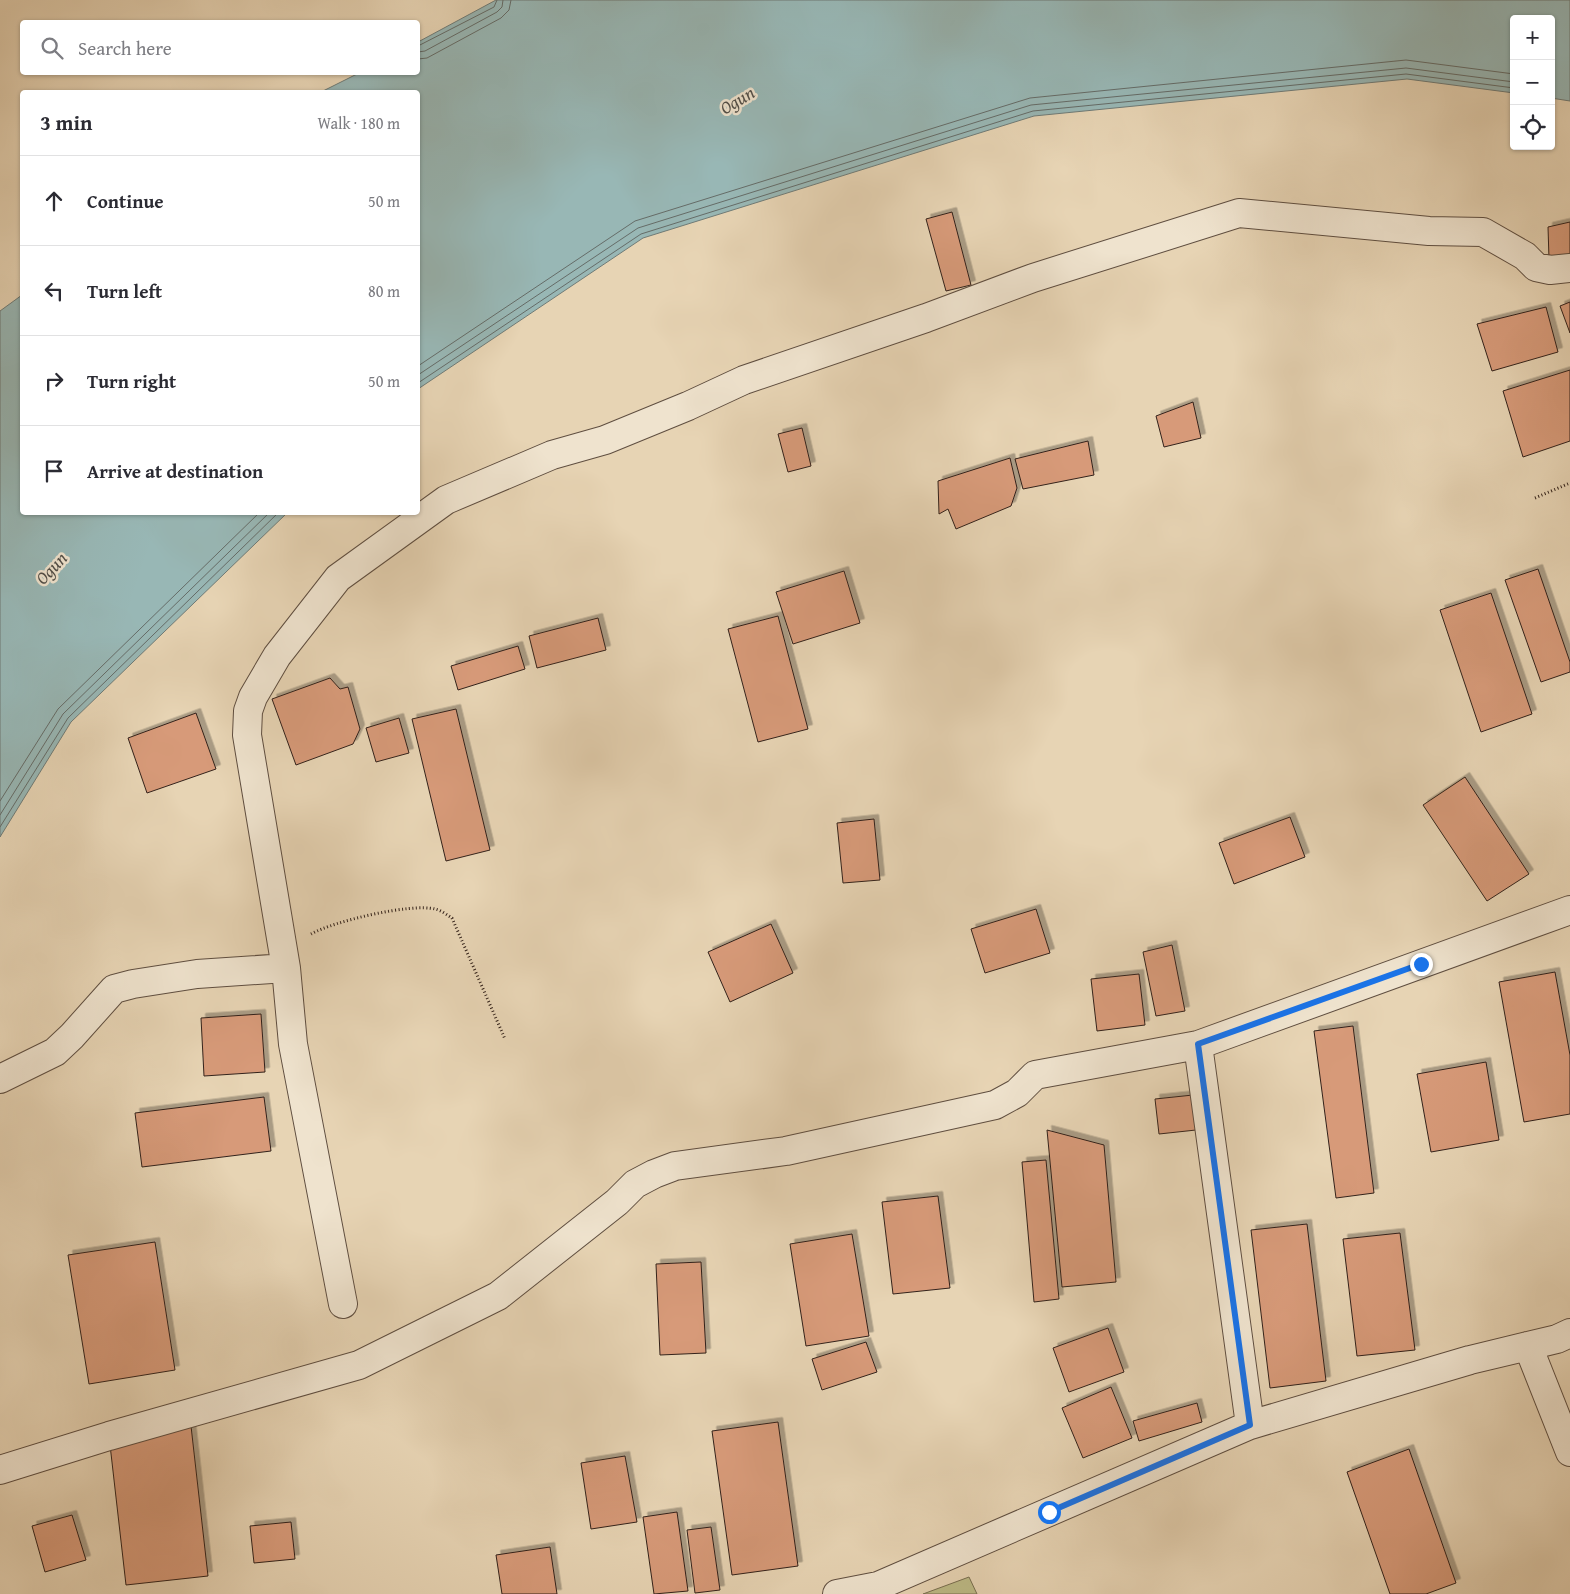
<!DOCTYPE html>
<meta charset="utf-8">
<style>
body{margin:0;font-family:"Gentium Book Plus",serif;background:#f2f2f3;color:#2b2b33}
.controls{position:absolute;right:15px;top:15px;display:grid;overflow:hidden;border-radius:5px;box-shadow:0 1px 4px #0004}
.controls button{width:45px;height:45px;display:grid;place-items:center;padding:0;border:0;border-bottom:1px solid #e1e1e2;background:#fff;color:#2b2b33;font:25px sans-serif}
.stop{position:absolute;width:15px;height:15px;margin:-11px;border:4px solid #1a73e8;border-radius:50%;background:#fff}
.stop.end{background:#1a73e8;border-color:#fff;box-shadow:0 1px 5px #0008}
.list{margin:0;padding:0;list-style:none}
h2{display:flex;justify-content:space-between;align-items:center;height:65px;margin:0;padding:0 20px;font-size:21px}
h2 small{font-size:16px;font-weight:400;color:#7c7c81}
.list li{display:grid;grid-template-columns:32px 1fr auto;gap:15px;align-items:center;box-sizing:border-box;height:90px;padding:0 20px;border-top:1px solid #e1e1e2}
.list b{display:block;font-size:19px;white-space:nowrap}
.list em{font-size:16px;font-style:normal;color:#7c7c81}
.icon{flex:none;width:28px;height:28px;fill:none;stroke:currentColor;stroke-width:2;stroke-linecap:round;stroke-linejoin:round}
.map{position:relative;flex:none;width:1570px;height:1594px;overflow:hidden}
.search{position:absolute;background:#fff;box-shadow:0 1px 4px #0004;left:20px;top:20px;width:400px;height:55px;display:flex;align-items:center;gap:12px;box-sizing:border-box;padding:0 18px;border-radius:5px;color:#7c7c81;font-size:19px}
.panel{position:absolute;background:#fff;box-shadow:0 1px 4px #0004;left:20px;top:90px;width:400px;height:425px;border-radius:5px}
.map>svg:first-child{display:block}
</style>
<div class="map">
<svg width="1570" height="1594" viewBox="0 0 1570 1594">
<defs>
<filter id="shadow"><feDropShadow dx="4.5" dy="-4.5" stdDeviation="0" flood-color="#0004"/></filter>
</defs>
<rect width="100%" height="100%" fill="#e7d4b4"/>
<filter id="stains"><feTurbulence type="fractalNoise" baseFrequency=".004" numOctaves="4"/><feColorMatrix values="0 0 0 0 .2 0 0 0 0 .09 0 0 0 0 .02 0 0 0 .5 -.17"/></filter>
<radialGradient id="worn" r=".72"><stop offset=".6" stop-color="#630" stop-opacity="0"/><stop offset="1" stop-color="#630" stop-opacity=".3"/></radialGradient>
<path fill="#bdbb87" stroke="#786e50" d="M 969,1577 L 977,1594 L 923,1594 Z"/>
<path fill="#98b7b5" stroke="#6f7b77" d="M 496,0 L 1570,0 L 1570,101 L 1551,98 L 1551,19 L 1514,19 L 1514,93 L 1407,79 L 1034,116 L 643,238 L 418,389 L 418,92 L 321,92 L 359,73 L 418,72 L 418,42 Z
M 22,295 L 22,512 L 287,513 L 71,722 L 0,837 L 0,311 Z"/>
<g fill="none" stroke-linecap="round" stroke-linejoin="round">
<path stroke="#656c68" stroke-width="1" d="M 418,46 L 494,7 L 497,0
M 418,52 L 425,51 L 497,12 L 502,7 L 503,0
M 418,59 L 427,58 L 501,18 L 509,10 L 511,0
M 418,366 L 635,221 L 1030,98 L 1406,60 L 1514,74
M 418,375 L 638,228 L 1031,105 L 1406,68 L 1514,82
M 418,383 L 641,234 L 1033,111 L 1406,74 L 1514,88
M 0,801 L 58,709 L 260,512
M 0,815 L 63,714 L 270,512
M 0,827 L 68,718 L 279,512"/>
</g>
<path fill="#d79a79" stroke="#32211a" filter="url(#shadow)" d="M 952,212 L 971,285 L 946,291 L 926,219 Z
M 1570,222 L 1570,258 L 1549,259 L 1548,227 Z
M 1570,302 L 1570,333 L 1560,306 Z
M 1546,307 L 1558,352 L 1492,371 L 1477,324 Z
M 1570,370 L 1570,441 L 1523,457 L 1503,391 Z
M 1193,402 L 1201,438 L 1164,447 L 1156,416 Z
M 802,428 L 811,466 L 788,472 L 778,434 Z
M 1088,441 L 1094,475 L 1023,489 L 1015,459 Z
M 1010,458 L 1017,488 L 1011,506 L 956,529 L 948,509 L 939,514 L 938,481 Z
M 1538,569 L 1570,662 L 1570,672 L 1541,682 L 1505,580 Z
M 844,571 L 860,623 L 793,644 L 776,592 Z
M 1491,593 L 1532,714 L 1481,732 L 1440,610 Z
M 778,616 L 808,729 L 758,742 L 728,629 Z
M 598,618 L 606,650 L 537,668 L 529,636 Z
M 518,646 L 525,669 L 458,690 L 451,666 Z
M 330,678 L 340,689 L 348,687 L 360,729 L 353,744 L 296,765 L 272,699 Z
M 456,709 L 490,850 L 446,861 L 412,719 Z
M 196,713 L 216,769 L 147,793 L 128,738 Z
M 399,718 L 409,753 L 376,762 L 366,728 Z
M 1465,777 L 1529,874 L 1487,901 L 1423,805 Z
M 1290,817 L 1305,857 L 1234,884 L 1219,843 Z
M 874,819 L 880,880 L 843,883 L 837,823 Z
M 1036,909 L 1050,953 L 985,973 L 971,929 Z
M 771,924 L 793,973 L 730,1002 L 708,952 Z
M 1172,945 L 1185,1011 L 1156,1016 L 1143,952 Z
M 1555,972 L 1570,1055 L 1570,1114 L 1524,1122 L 1499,982 Z
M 1139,974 L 1145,1025 L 1097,1031 L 1091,979 Z
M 261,1014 L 265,1072 L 204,1076 L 201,1018 Z
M 1353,1026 L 1374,1193 L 1336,1198 L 1314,1031 Z
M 1486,1062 L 1499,1140 L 1431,1152 L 1417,1074 Z
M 1193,1095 L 1196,1130 L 1159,1134 L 1155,1099 Z
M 264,1097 L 271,1151 L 142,1167 L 135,1113 Z
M 1047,1130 L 1104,1145 L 1116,1282 L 1062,1287 Z
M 1046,1160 L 1059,1299 L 1034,1302 L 1022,1162 Z
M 938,1196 L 950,1288 L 893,1294 L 882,1202 Z
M 1307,1224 L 1326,1381 L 1270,1388 L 1251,1230 Z
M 1400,1233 L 1415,1350 L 1357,1356 L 1343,1239 Z
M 852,1234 L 869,1336 L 806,1346 L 790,1244 Z
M 155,1242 L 175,1370 L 89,1384 L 68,1255 Z
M 701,1262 L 706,1353 L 660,1355 L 656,1264 Z
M 1108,1328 L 1124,1372 L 1069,1392 L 1053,1348 Z
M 866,1342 L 877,1372 L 822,1390 L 812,1359 Z
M 1111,1387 L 1132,1438 L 1083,1458 L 1062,1408 Z
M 1197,1403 L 1202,1422 L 1139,1441 L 1133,1421 Z
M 778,1422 L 798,1566 L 732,1575 L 712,1431 Z
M 191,1426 L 208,1576 L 126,1585 L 109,1436 Z
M 1409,1449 L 1456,1583 L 1426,1594 L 1390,1594 L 1347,1472 Z
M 625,1456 L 637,1522 L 591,1529 L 581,1463 Z
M 677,1512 L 688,1591 L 654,1594 L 643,1517 Z
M 72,1515 L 86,1560 L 45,1572 L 32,1526 Z
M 291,1522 L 295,1559 L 254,1563 L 250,1526 Z
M 711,1527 L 720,1590 L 695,1593 L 687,1530 Z
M 550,1547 L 557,1594 L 502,1594 L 496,1555 Z"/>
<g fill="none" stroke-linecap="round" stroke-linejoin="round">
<g stroke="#5f4e40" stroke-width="30">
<path id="street" d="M 1198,1045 L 1250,1425
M 0,1079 L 55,1052 L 72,1036 L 114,989 L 133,984 L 197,974 L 286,968
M 343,1304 L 293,1044 L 286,968 L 247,735 L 248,711 L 253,697 L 277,656 L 338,578 L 446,500 L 552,455 L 605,440 L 688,406 L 744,380 L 926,318 L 1033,278 L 1239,213 L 1429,231 L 1483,232 L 1525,256 L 1536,267 L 1550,270 L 1570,268
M 1528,1346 L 1570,1452
M 0,1470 L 109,1436 L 359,1365 L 498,1296 L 617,1202 L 635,1184 L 654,1174 L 675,1166 L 786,1151 L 995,1105 L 1017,1093 L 1035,1075 L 1198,1045 L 1570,910
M 837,1594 L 878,1586 L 1250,1425 L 1470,1360 L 1557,1339 L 1570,1333"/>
</g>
<path stroke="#32211a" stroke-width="3" stroke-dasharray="1 2.5" stroke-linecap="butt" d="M 1535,498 L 1570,483
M 311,934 C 334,921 411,903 435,909 C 441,910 447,915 452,918 L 505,1039"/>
<use href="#street" stroke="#efe3ce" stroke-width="28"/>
</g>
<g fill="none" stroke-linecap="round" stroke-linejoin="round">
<path stroke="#1a73e8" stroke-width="6" d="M 1049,1512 L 1250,1425 L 1198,1044 L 1421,964"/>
</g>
<g text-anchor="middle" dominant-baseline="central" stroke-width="5" stroke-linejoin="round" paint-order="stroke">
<g font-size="18" font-style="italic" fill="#514e48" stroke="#efe3ce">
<text transform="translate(737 100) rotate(-31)">Ogun</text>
<text transform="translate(51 568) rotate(-47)">Ogun</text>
</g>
</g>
<rect width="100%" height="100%" filter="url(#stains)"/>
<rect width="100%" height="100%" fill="url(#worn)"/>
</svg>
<div class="controls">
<button>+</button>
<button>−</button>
<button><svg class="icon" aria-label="locate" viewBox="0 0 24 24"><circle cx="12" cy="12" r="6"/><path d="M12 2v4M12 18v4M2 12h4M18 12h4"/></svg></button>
</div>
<div class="stop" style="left:1049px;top:1512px"></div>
<div class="stop end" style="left:1421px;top:964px"></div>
<div class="search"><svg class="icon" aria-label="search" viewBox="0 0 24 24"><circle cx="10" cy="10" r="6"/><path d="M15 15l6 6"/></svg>Search here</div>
<section class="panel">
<h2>3 min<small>Walk · 180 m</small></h2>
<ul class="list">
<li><svg class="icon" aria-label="ahead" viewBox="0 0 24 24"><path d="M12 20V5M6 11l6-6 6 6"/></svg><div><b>Continue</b></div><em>50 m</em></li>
<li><svg class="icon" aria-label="left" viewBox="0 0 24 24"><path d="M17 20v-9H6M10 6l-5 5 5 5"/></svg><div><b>Turn left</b></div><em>80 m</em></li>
<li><svg class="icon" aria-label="right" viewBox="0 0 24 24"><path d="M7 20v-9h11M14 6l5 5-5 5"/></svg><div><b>Turn right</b></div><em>50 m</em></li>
<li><svg class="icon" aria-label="arrive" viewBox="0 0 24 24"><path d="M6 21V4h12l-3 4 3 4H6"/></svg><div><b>Arrive at destination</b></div></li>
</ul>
</section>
</div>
